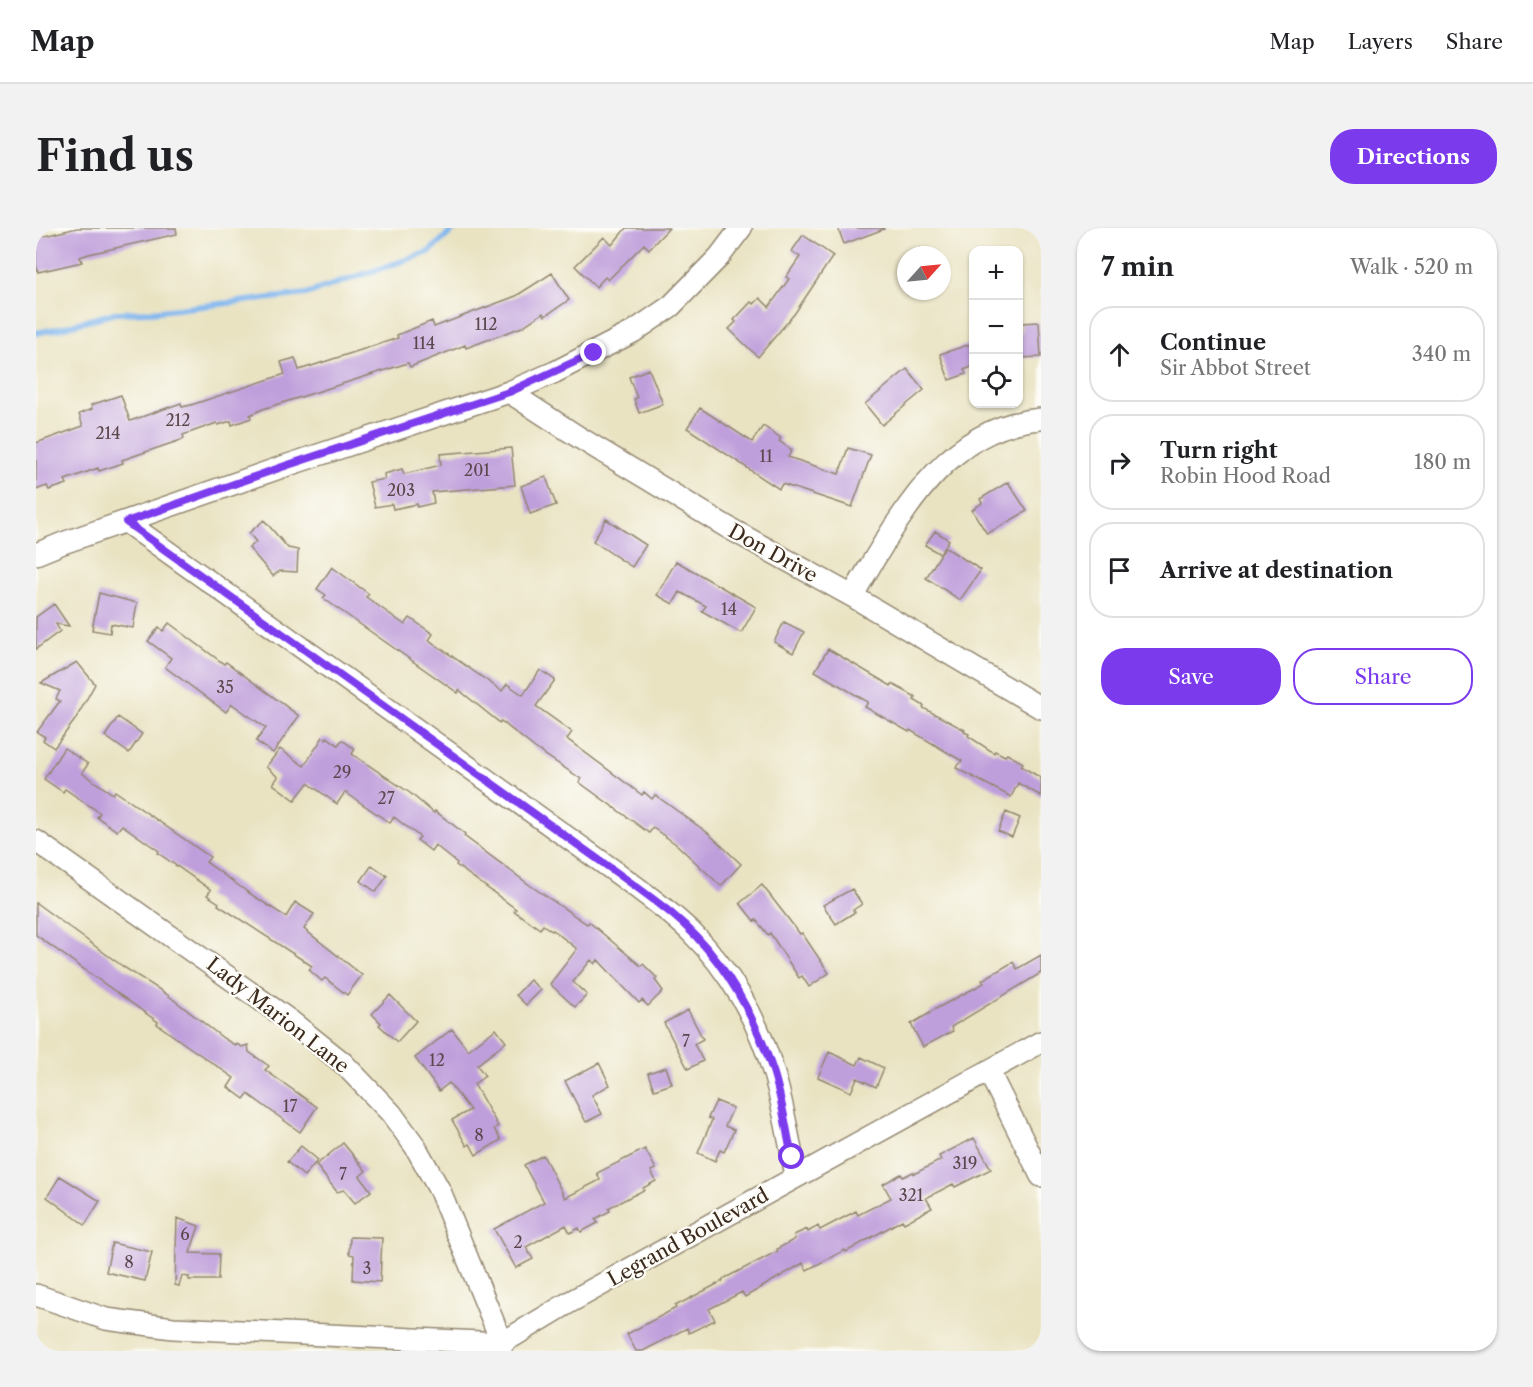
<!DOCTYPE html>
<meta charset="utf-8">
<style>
body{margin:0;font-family:"Libre Caslon Text",serif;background:#f2f2f2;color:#202124}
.controls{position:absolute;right:18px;top:18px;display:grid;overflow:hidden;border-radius:12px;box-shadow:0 2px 4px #0004}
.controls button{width:54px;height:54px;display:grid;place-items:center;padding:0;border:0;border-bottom:2px solid #e0e0e0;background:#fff;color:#202124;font:30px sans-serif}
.compass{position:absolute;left:861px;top:18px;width:54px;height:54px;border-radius:50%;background:#fff;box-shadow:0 2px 4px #0004;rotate:63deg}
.stop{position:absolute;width:18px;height:18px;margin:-14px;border:4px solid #7c3aed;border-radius:50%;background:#fff}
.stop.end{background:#7c3aed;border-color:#fff;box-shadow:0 2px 6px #0008}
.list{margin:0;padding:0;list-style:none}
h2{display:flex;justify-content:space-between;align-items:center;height:78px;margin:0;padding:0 24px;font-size:26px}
h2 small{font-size:20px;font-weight:400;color:#757577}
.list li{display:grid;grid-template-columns:39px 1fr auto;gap:18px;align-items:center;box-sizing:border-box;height:96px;margin:0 12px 12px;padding:0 12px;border:2px solid #e0e0e0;border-radius:24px}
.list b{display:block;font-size:22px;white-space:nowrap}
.list p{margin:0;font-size:20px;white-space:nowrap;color:#757577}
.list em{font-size:20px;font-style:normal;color:#757577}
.actions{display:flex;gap:12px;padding:18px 24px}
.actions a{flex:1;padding:14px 0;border:2px solid #7c3aed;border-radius:24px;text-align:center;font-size:21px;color:#7c3aed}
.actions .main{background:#7c3aed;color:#fff}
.icon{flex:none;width:33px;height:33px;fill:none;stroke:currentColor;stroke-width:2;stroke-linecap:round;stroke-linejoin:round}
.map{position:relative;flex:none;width:1005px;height:1123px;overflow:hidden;border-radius:24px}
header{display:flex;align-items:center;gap:36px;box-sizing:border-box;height:84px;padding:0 30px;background:#fff;border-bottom:2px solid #e0e0e0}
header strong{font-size:28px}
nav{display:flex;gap:33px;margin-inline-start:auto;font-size:21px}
.intro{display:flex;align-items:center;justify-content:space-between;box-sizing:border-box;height:144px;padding:0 36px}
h1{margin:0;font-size:42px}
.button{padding:15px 27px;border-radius:24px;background:#7c3aed;color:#fff;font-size:21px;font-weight:700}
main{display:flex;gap:36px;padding:0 36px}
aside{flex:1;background:#fff;border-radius:24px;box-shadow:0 2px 4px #0004}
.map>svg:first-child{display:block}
</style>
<header>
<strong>Map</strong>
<nav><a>Map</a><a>Layers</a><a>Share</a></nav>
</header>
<div class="intro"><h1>Find us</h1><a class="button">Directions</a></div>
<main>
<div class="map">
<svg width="1005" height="1123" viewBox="0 0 1005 1123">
<rect width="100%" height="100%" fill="#fdfcf7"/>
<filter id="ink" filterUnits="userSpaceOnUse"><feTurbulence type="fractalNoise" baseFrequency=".0167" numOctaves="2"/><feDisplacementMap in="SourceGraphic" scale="12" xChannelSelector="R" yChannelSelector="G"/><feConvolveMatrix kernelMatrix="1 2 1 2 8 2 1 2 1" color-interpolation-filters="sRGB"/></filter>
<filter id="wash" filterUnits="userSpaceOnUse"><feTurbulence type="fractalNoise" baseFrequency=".008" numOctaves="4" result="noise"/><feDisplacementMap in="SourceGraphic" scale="24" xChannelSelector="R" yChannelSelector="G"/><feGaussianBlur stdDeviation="1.35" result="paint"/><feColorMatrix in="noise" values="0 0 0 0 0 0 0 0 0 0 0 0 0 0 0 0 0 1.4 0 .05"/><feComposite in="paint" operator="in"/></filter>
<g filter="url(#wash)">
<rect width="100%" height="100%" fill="#e9e3c2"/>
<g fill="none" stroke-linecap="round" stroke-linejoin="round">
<path stroke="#80b6ee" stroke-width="6" d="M 0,105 L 25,100 L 79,85 L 115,84 L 270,66 L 393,24 L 419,0"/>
</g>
<g id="blocks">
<path fill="#bf9fdb" d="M 41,0 L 140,0 L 141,6 L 53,26 L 44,29 L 46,34 L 2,44 L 0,36 L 0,10 Z
M 590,0 L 633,0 L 613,21 L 608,16 L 572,52 L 569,49 L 560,59 L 539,38 L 568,9 L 576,17 Z
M 802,0 L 848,0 L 848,1 L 808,16 Z
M 767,7 L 797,28 L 759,85 L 722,129 L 693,101 L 700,94 L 698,92 L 715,74 L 718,76 L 724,70 L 733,79 L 753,51 L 750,49 L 764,29 L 756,23 Z
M 516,45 L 533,72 L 509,88 L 507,85 L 486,99 L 430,120 L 429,117 L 374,139 L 372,135 L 227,181 L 214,187 L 215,190 L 196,197 L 195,193 L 182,197 L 181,195 L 147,207 L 148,211 L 86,232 L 87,235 L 63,243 L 62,240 L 29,252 L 31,256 L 13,262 L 11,258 L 0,262 L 0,215 L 47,198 L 43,186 L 56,181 L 55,177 L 85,167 L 94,193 L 145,175 L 146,179 L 155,177 L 249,146 L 245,134 L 259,130 L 263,142 L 362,110 L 361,107 L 396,93 L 398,99 L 480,68 Z
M 1003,94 L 1005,129 L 983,130 L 982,105 L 986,105 L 985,95 Z
M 938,115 L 938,138 L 928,142 L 930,146 L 913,152 L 904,126 Z
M 613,141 L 627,176 L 603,185 L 598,171 L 601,170 L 593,149 Z
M 871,141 L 888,162 L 846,197 L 829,176 Z
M 664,180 L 716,214 L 727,198 L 745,210 L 743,213 L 756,222 L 752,229 L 803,246 L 812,220 L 835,227 L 816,279 L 746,256 L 743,261 L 651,200 Z
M 475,220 L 479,257 L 396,264 L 398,275 L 381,279 L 381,276 L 357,281 L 356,276 L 339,279 L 333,254 L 349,251 L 348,246 L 366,241 L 368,246 L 405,237 L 404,226 Z
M 510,249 L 520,277 L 494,286 L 485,258 Z
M 972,254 L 991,283 L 951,306 L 936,282 L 946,275 L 944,271 Z
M 570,291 L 610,317 L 596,339 L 557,313 Z
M 228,292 L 252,320 L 262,322 L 261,344 L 244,343 L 237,348 L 213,320 L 220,314 L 213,305 Z
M 899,303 L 913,312 L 904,326 L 889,317 Z
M 909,319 L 945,342 L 924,372 L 890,350 Z
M 640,333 L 720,379 L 705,405 L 666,383 L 670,378 L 644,364 L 637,376 L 621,367 Z
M 296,339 L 333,366 L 330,369 L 369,397 L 374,390 L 397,406 L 393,412 L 466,463 L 471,456 L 487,467 L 504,442 L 519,452 L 500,478 L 536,504 L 531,511 L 606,567 L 608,564 L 616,571 L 619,567 L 672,605 L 705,636 L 685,658 L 640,616 L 617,600 L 613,605 L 543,554 L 545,551 L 499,520 L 465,493 L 464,495 L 423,462 L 422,465 L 301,380 L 287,370 L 290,367 L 281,361 Z
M 63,365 L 101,375 L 97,400 L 75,396 L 74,405 L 56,402 Z
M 18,376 L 33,398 L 20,396 L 24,403 L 0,421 L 0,389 Z
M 748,394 L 768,404 L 757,425 L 738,414 Z
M 133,395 L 188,436 L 190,434 L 263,488 L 237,525 L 220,513 L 230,500 L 196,476 L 190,484 L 129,439 L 135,430 L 112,413 L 123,399 L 127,403 Z
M 792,421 L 855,458 L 856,456 L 880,469 L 878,472 L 888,478 L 887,480 L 929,502 L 928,504 L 933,506 L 932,508 L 958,525 L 959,523 L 969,528 L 971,526 L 987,535 L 985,538 L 1005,550 L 1005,568 L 982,555 L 975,569 L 920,540 L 926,533 L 874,502 L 873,504 L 829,479 L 832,474 L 779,443 Z
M 41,434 L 59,456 L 39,492 L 18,520 L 7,512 L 9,509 L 1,504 L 24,473 L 20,471 L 24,463 L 5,455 Z
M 82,489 L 106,506 L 93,525 L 69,508 Z
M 287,509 L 290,511 L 291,509 L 302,517 L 306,512 L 319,521 L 316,526 L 374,565 L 398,585 L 399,583 L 429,606 L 428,608 L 495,658 L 551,696 L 553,694 L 605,738 L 607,736 L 621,750 L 619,752 L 627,763 L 612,778 L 606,772 L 603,775 L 562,732 L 559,736 L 555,732 L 537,754 L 551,767 L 539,779 L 514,756 L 541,721 L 517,702 L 516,703 L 507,697 L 504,701 L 478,683 L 480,681 L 420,637 L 421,635 L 399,617 L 395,623 L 381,612 L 384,609 L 358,589 L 354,595 L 309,564 L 301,576 L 272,555 L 259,572 L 237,556 L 242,549 L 230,539 L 244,521 L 268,538 Z
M 28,520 L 52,536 L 46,545 L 77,566 L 79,563 L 174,629 L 170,634 L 213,665 L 250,689 L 259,674 L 278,686 L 268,701 L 326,747 L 311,767 L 289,750 L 286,753 L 273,742 L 276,738 L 182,677 L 183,675 L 171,667 L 175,662 L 122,625 L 123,623 L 86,597 L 81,603 L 61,589 L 64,585 L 29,561 L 27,564 L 8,551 Z
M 970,584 L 984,590 L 976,609 L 962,603 Z
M 336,637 L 351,648 L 340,664 L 325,653 Z
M 726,657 L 764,706 L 766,705 L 793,745 L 773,759 L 766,748 L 763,750 L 734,705 L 732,707 L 720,692 L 718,693 L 704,675 Z
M 816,661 L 826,676 L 817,682 L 819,684 L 800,696 L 787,677 Z
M 0,675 L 89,740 L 129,765 L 187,810 L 200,818 L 201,816 L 206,819 L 212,817 L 213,824 L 233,838 L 229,842 L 281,879 L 264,904 L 212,866 L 208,871 L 192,859 L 198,850 L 153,819 L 121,796 L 122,794 L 0,707 Z
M 1005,727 L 1005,745 L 915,799 L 917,803 L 887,819 L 875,796 L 894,785 L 894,784 L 948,755 L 946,752 L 977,734 L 981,741 Z
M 494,752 L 505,762 L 490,777 L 480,767 Z
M 354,767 L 380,793 L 361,814 L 343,797 L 345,795 L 336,786 Z
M 652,782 L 667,811 L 658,816 L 667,833 L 652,841 L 628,795 Z
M 416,801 L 432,822 L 460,801 L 470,814 L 441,837 L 449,848 L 438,856 L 462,898 L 458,901 L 465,912 L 440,927 L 434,916 L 431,918 L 416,892 L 434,882 L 413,855 L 403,863 L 379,830 Z
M 793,824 L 821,837 L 825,829 L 848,840 L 840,859 L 821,850 L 815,864 L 782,849 Z
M 563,835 L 574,857 L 556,867 L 566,886 L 550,894 L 529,853 Z
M 630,839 L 636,856 L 618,862 L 612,845 Z
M 680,873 L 697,880 L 689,898 L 698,902 L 688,924 L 684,922 L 679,933 L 662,925 L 676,892 L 672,890 Z
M 938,910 L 955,941 L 919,959 L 917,956 L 890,970 L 896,980 L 868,995 L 866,992 L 810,1024 L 809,1022 L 771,1042 L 767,1035 L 709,1069 L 706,1064 L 673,1081 L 679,1092 L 653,1105 L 651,1100 L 607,1123 L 600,1123 L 591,1106 L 640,1080 L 639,1078 L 687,1053 L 687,1051 L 742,1023 L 741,1021 L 759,1011 L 758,1007 L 771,1001 L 772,1004 L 782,998 L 784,1002 L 820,983 L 822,987 L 855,970 L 847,956 L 865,946 L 867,949 L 877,944 L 878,946 L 905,932 L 903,928 Z
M 307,915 L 330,943 L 324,948 L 335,963 L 319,975 L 308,962 L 301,964 L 280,937 Z
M 265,918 L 282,932 L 268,948 L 251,934 Z
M 609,921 L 620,941 L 615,943 L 620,953 L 607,960 L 608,962 L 572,980 L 574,983 L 559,991 L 562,995 L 545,1004 L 543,1000 L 534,1005 L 530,997 L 490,1019 L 497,1031 L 480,1040 L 458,1001 L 508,974 L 488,937 L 507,927 L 529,970 L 564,952 L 561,945 Z
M 24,948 L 64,973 L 49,997 L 11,969 Z
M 141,990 L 163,998 L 154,1025 L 183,1026 L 182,1052 L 153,1052 L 153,1049 L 146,1048 L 143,1058 L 139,1057 Z
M 314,1009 L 346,1010 L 344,1054 L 317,1052 L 318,1027 L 313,1026 Z
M 76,1015 L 116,1024 L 109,1053 L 70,1044 Z"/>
</g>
</g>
<g filter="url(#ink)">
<use href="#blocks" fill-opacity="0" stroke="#928670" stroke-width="1.5"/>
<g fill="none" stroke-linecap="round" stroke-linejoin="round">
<g stroke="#928670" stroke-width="24">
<path id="street" d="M 473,164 L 544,210 L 691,299 L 816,368 L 1005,480
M 90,294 L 584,647 C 609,666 634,683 656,705 C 694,742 723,794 738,846 C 748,879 753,914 760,948
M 0,326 L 27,315 L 249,238 L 473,164 L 519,144 L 597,104 L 635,78 L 683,29 L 705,0
M 816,368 C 861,295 907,198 1005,191
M 0,613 L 253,792 L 307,835 L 355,885 L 379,918 L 404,963 L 466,1115 L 137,1100 L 70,1091 L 0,1067
M 953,844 L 1005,948
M 465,1123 L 466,1115 L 534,1074 L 1005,814"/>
</g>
<use href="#street" stroke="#fff" stroke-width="21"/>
</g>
</g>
<g fill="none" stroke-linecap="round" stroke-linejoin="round" filter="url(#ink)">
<path stroke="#7c3aed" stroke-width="8" d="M 558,125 L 473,164 L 249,238 L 90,294 L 584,647 C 602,660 619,672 636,686 C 685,726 717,784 737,843 C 746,870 750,901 756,929"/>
</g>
<g text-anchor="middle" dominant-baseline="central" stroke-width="4.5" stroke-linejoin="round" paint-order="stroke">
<g font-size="16" fill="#5c474d">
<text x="450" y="96">112</text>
<text x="388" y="115">114</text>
<text x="142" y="192">212</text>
<text x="72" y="205">214</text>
<text x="730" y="228">11</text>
<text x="441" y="242">201</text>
<text x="365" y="262">203</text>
<text x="693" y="381">14</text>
<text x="189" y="459">35</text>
<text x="306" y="544">29</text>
<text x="350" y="570">27</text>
<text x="650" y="813">7</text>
<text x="401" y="832">12</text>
<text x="254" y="878">17</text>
<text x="443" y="907">8</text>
<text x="929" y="935">319</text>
<text x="307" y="946">7</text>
<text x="875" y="967">321</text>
<text x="149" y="1006">6</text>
<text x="482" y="1014">2</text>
<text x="93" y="1034">8</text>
<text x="331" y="1040">3</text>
</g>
<g font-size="20" fill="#3b2a1e" stroke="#fdfcf7">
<text transform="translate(737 325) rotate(29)">Don Drive</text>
<text transform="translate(242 787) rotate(38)">Lady Marion Lane</text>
<text transform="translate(652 1009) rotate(-29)">Legrand Boulevard</text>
</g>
</g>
</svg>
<div class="controls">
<button>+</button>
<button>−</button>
<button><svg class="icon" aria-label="locate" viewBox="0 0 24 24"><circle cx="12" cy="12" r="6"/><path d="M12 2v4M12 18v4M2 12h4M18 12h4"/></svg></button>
</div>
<svg class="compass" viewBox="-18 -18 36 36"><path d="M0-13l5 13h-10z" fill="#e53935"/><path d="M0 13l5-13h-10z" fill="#757577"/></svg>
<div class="stop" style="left:756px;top:929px"></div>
<div class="stop end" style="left:558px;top:125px"></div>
</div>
<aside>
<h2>7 min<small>Walk · 520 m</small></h2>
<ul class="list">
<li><svg class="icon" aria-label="ahead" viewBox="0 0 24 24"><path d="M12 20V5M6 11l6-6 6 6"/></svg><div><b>Continue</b><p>Sir Abbot Street</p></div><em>340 m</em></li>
<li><svg class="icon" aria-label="right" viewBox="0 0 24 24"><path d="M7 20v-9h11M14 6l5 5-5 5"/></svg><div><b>Turn right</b><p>Robin Hood Road</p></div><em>180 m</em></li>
<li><svg class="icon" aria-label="arrive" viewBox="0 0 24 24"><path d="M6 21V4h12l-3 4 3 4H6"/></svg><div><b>Arrive at destination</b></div></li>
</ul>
<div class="actions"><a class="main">Save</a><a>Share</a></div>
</aside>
</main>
